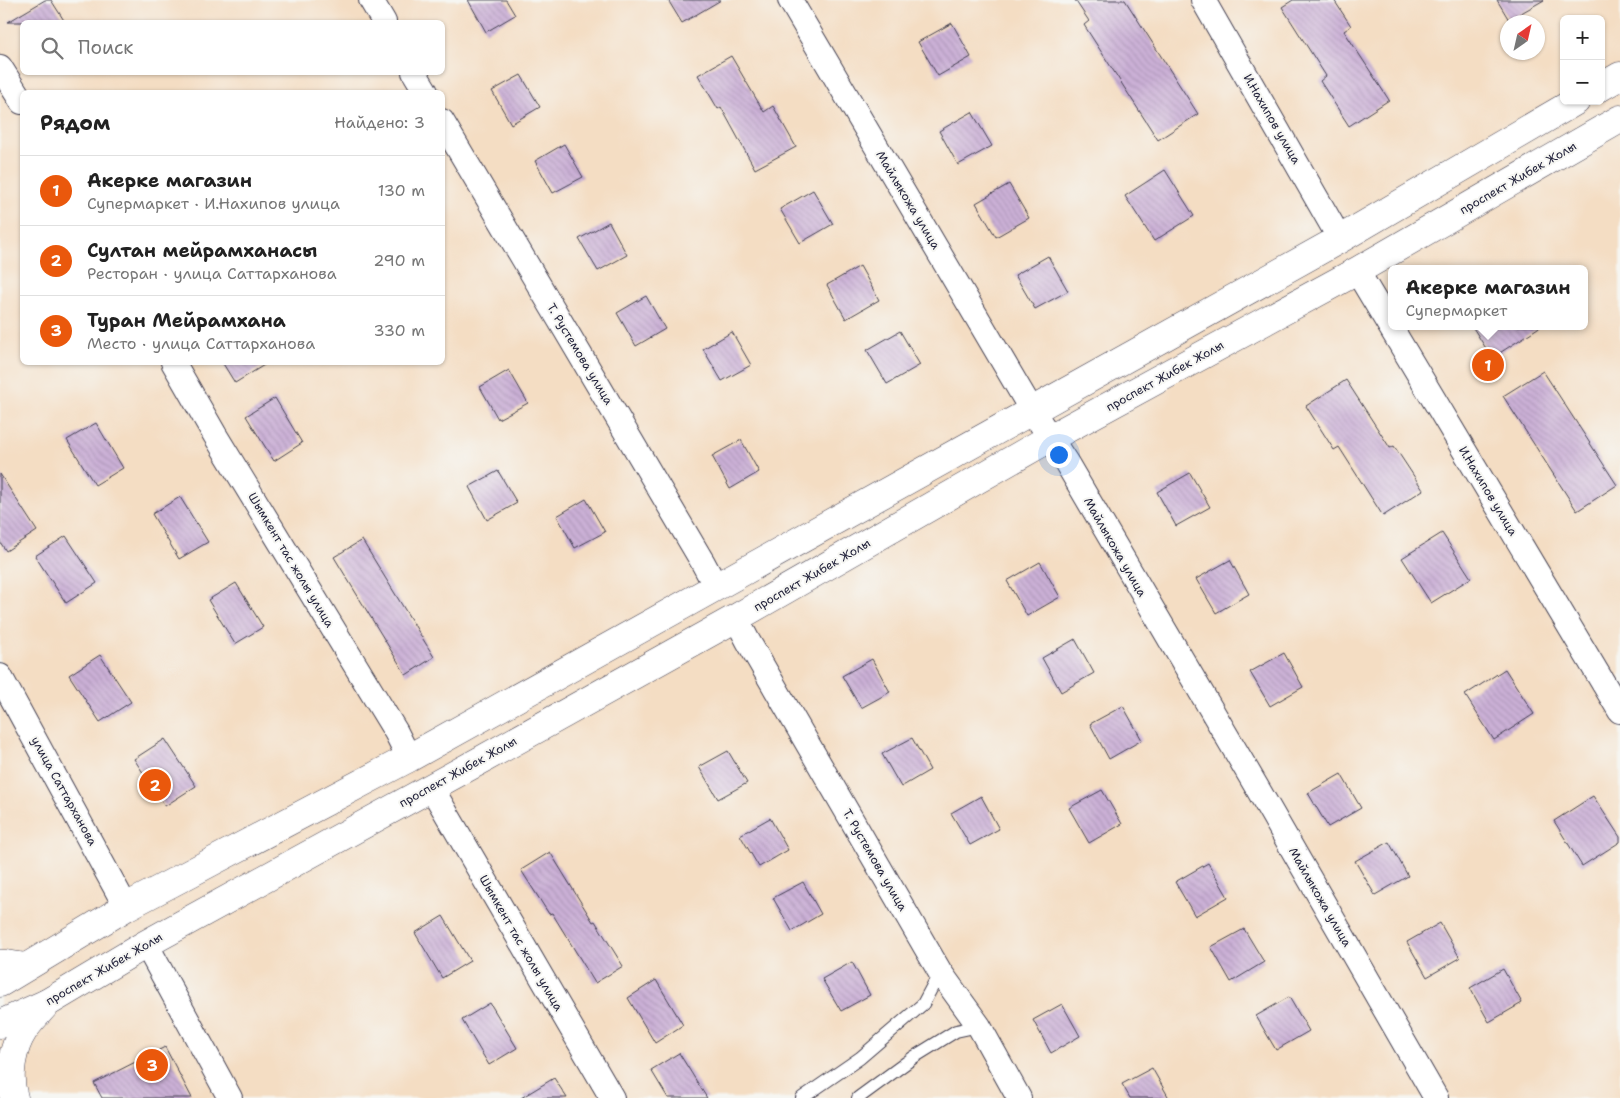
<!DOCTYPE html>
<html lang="ru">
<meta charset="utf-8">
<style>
body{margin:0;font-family:"Shantell Sans",sans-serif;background:#f6f6f6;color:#222}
.controls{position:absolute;right:15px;top:15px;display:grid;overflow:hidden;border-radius:8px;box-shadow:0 1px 4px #0004}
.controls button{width:45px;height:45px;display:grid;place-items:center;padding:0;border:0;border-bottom:1px solid #e0e0e0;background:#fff;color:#222;font:25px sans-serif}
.compass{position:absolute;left:1500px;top:15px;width:45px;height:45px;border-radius:50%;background:#fff;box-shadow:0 1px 4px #0004;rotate:34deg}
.you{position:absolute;left:1058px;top:454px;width:18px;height:18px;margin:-12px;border:4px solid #fff;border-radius:50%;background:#1a73e8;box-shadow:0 0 0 8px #1a73e833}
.badge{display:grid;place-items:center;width:32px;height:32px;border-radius:50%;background:#ea580c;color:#fff;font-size:16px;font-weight:700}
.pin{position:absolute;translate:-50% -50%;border:2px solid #fff;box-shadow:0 1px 5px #0006}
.popup{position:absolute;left:1388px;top:265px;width:200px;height:65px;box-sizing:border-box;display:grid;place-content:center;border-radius:8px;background:#fff;filter:drop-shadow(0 1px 4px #0005);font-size:16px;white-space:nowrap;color:#767676}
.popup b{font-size:19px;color:#222}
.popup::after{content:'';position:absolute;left:50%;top:100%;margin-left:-10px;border:10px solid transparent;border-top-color:#fff}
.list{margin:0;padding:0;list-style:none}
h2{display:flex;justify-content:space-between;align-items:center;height:65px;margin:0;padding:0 20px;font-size:21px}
h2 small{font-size:16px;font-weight:400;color:#767676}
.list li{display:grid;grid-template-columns:32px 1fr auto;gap:15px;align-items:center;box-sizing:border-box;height:70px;padding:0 20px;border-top:1px solid #e0e0e0}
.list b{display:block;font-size:19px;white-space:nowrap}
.list p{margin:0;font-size:16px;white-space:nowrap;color:#767676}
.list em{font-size:16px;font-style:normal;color:#767676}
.icon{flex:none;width:28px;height:28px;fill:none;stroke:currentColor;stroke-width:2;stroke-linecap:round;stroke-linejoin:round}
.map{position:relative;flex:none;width:1620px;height:1098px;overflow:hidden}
.search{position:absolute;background:#fff;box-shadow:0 1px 4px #0004;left:20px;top:20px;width:425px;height:55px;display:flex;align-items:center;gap:12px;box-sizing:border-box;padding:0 18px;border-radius:8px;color:#767676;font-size:19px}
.panel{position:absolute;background:#fff;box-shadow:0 1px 4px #0004;left:20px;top:90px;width:425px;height:275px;border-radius:8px}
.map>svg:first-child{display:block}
</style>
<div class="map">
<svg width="1620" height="1098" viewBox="0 0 1620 1098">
<defs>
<pattern id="building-back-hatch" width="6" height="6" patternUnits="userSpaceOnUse" patternTransform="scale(1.25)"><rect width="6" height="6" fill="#cbb0d6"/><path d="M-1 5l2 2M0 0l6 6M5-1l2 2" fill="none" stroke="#ae97b9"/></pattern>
</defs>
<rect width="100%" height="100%" fill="#f6f6f2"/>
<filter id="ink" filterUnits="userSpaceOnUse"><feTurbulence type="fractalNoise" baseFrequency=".02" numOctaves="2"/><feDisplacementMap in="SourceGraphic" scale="10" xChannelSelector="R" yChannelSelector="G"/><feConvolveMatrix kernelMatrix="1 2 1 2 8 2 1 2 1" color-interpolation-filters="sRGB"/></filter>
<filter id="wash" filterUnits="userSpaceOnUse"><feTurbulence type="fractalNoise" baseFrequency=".0096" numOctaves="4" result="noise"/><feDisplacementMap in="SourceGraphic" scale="20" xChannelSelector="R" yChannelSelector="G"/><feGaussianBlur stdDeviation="1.12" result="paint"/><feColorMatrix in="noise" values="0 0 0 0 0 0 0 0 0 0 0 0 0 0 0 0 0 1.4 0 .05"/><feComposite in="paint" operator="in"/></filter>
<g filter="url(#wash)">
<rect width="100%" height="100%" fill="#f4ddc3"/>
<g id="blocks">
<path fill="url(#building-back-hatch)" d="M 45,0 L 51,0 L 65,22 L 8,22 Z
M 468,0 L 506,0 L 515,15 L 486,32 Z
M 668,0 L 721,0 L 682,23 Z
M 1075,0 L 1125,0 L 1198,114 L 1158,140 L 1084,25 L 1089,21 Z
M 1293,0 L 1334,0 L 1351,26 L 1344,31 L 1389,100 L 1349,126 L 1320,81 L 1326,76 L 1282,7 Z
M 1497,0 L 1544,0 L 1509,20 Z
M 952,23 L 971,57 L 938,76 L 918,42 Z
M 731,56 L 764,112 L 773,106 L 796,147 L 755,169 L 721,107 L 718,109 L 698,75 Z
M 521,75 L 540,107 L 511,124 L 492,91 Z
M 972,112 L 992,146 L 958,165 L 939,131 Z
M 564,144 L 583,177 L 553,193 L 535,161 Z
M 1165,170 L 1194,216 L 1154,241 L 1125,196 Z
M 1009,184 L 1029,218 L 996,237 L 976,203 Z
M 813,190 L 833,224 L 800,243 L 780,209 Z
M 609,222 L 627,255 L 598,271 L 579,239 Z
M 1048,256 L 1068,291 L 1035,309 L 1015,275 Z
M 860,266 L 879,300 L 846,319 L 827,285 Z
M 646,296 L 665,329 L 636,346 L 617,313 Z
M 1472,326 L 1541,326 L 1492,358 Z
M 900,331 L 920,365 L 887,384 L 867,350 Z
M 732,332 L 751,365 L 722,381 L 703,349 Z
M 222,362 L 269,362 L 235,383 Z
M 509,370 L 528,403 L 498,419 L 480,387 Z
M 1543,371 L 1617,485 L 1577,511 L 1503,396 Z
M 1346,380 L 1390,448 L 1394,446 L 1423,490 L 1383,516 L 1339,447 L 1334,450 L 1306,406 Z
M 275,398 L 302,443 L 274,461 L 246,416 Z
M 96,423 L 123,468 L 95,485 L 67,440 Z
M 741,440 L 759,472 L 730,489 L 712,456 Z
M 498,471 L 517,503 L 487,520 L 469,487 Z
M 1190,473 L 1210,507 L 1176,526 L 1157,492 Z
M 0,474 L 37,531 L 6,551 L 0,542 Z
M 180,497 L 208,542 L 179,559 L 152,514 Z
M 586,499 L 605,532 L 575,548 L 557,516 Z
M 1442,533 L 1471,578 L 1431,603 L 1402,558 Z
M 66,536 L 97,583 L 66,603 L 35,556 Z
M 362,540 L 434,657 L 406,675 L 334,557 Z
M 1230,560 L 1249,594 L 1216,613 L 1196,579 Z
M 1040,562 L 1060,597 L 1027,616 L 1007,581 Z
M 236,583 L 263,627 L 235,644 L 208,600 Z
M 1075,639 L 1094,673 L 1061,692 L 1042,658 Z
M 1284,653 L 1303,687 L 1270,706 L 1250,672 Z
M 100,655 L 131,702 L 100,722 L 69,675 Z
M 872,659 L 890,692 L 861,708 L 842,676 Z
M 1505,669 L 1534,714 L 1494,740 L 1465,695 Z
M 1123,706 L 1142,740 L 1109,759 L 1090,724 Z
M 912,738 L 930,770 L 901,787 L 882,754 Z
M 165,739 L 196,786 L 165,806 L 134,759 Z
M 728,751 L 747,783 L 718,799 L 699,767 Z
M 1341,774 L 1361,808 L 1328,827 L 1308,793 Z
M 1102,790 L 1122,824 L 1089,843 L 1069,808 Z
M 981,796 L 999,829 L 970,845 L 951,813 Z
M 1593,796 L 1620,837 L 1620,842 L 1582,866 L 1554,821 Z
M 770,818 L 788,850 L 759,867 L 740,835 Z
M 1389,842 L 1408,876 L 1375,895 L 1355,861 Z
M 550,852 L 593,922 L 595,921 L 623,966 L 595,983 L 552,913 L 549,914 L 521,870 Z
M 1208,863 L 1228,897 L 1195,916 L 1175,882 Z
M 803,882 L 821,914 L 792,931 L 773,898 Z
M 443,916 L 470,961 L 442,978 L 415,933 Z
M 1440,923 L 1460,958 L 1427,977 L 1407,942 Z
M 1244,929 L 1264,962 L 1231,982 L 1211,947 Z
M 852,962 L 870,995 L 841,1011 L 822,979 Z
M 1503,969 L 1522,1003 L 1489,1022 L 1470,988 Z
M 656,980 L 683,1025 L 655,1043 L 628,998 Z
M 1289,997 L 1309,1031 L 1276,1050 L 1256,1016 Z
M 490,1003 L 517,1048 L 489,1065 L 462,1020 Z
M 1062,1004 L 1080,1036 L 1051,1053 L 1033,1020 Z
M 165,1047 L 192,1098 L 102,1098 L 94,1083 Z
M 679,1053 L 707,1098 L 668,1098 L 651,1070 Z
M 1152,1068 L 1169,1098 L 1130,1098 L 1122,1084 Z
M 554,1078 L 567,1098 L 521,1098 Z"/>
</g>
</g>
<g filter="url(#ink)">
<use href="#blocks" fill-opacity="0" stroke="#423e4f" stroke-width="1"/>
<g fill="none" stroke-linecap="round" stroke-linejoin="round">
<g stroke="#423e4f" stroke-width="14">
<path id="lane" d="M 802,1098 L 860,1058 L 923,1004 L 940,972
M 858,1098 L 914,1057 L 956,1031 L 979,1026"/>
</g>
<g stroke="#423e4f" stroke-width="26">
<path id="street" d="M 371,0 L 384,22
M 790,0 L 1028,404 L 1066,462 L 1259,791 L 1436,1098
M 1203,0 L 1340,239
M 0,67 L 22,102
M 414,72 L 426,92
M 442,121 L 702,561 L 716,587
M 1357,271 L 1620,711
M 173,362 L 215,435 L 396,732 L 409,758
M 736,618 L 748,641 L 940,972 L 979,1026 L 1019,1098
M 0,676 L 126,907
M 431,787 L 612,1098
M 146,944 L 230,1098"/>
</g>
<g stroke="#423e4f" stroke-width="29">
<path id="secondary" d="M 1601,87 L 1620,76
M 0,983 L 126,907 L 409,758 L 1340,239 L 1576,101
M 0,1024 L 47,1003 L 146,944 L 483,759 L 736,618 L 1050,438 L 1357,271 L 1620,119"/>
</g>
<g stroke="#423e4f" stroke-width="29">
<path id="primary" d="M 0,964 L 6,964 L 26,967
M 14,1098 C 7,1077 12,1048 24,1030 C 31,1020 40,1011 47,1003"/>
</g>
<use href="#lane" stroke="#fff" stroke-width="12"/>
<use href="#street" stroke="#fff" stroke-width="24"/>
<use href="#secondary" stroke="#fff" stroke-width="28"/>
<use href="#primary" stroke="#fff" stroke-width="28"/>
</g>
</g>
<g text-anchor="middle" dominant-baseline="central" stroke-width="4" stroke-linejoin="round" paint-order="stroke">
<g font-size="12" fill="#22223b" stroke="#f6f6f2">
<text transform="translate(1272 119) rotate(60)">И.Нахипов улица</text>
<text transform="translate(1518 178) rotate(-30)">проспект Жибек Жолы</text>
<text transform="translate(908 200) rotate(59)">Майлыкожа улица</text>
<text transform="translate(580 354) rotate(59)">Т. Рустемова улица</text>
<text transform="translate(1165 376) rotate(-29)">проспект Жибек Жолы</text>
<text transform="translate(1488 491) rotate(59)">И.Нахипов улица</text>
<text transform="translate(1115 547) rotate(60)">Майлыкожа улица</text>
<text transform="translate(291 560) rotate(59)">Шымкент тас жолы улица</text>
<text transform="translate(812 575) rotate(-30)">проспект Жибек Жолы</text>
<text transform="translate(458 772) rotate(-29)">проспект Жибек Жолы</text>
<text transform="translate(64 791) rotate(61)">улица Саттарханова</text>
<text transform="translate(875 860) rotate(60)">Т. Рустемова улица</text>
<text transform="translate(1320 897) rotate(60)">Майлыкожа улица</text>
<text transform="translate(521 943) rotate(60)">Шымкент тас жолы улица</text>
<text transform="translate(104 969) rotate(-30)">проспект Жибек Жолы</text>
</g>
</g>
</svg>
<div class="controls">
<button>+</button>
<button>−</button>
</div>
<svg class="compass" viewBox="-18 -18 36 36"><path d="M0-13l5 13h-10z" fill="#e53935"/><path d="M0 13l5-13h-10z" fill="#767676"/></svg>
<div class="you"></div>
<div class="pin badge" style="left:1488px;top:365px">1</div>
<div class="popup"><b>Акерке магазин</b>Супермаркет</div>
<div class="pin badge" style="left:155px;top:785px">2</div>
<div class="pin badge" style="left:152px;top:1065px">3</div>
<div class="search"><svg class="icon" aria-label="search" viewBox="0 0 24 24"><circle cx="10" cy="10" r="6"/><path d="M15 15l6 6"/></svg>Поиск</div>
<section class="panel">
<h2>Рядом<small>Найдено: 3</small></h2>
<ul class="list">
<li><span class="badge">1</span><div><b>Акерке магазин</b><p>Супермаркет · И.Нахипов улица</p></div><em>130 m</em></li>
<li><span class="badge">2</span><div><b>Султан мейрамханасы</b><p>Ресторан · улица Саттарханова</p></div><em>290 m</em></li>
<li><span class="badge">3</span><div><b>Туран Мейрамхана</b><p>Место · улица Саттарханова</p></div><em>330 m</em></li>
</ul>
</section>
</div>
